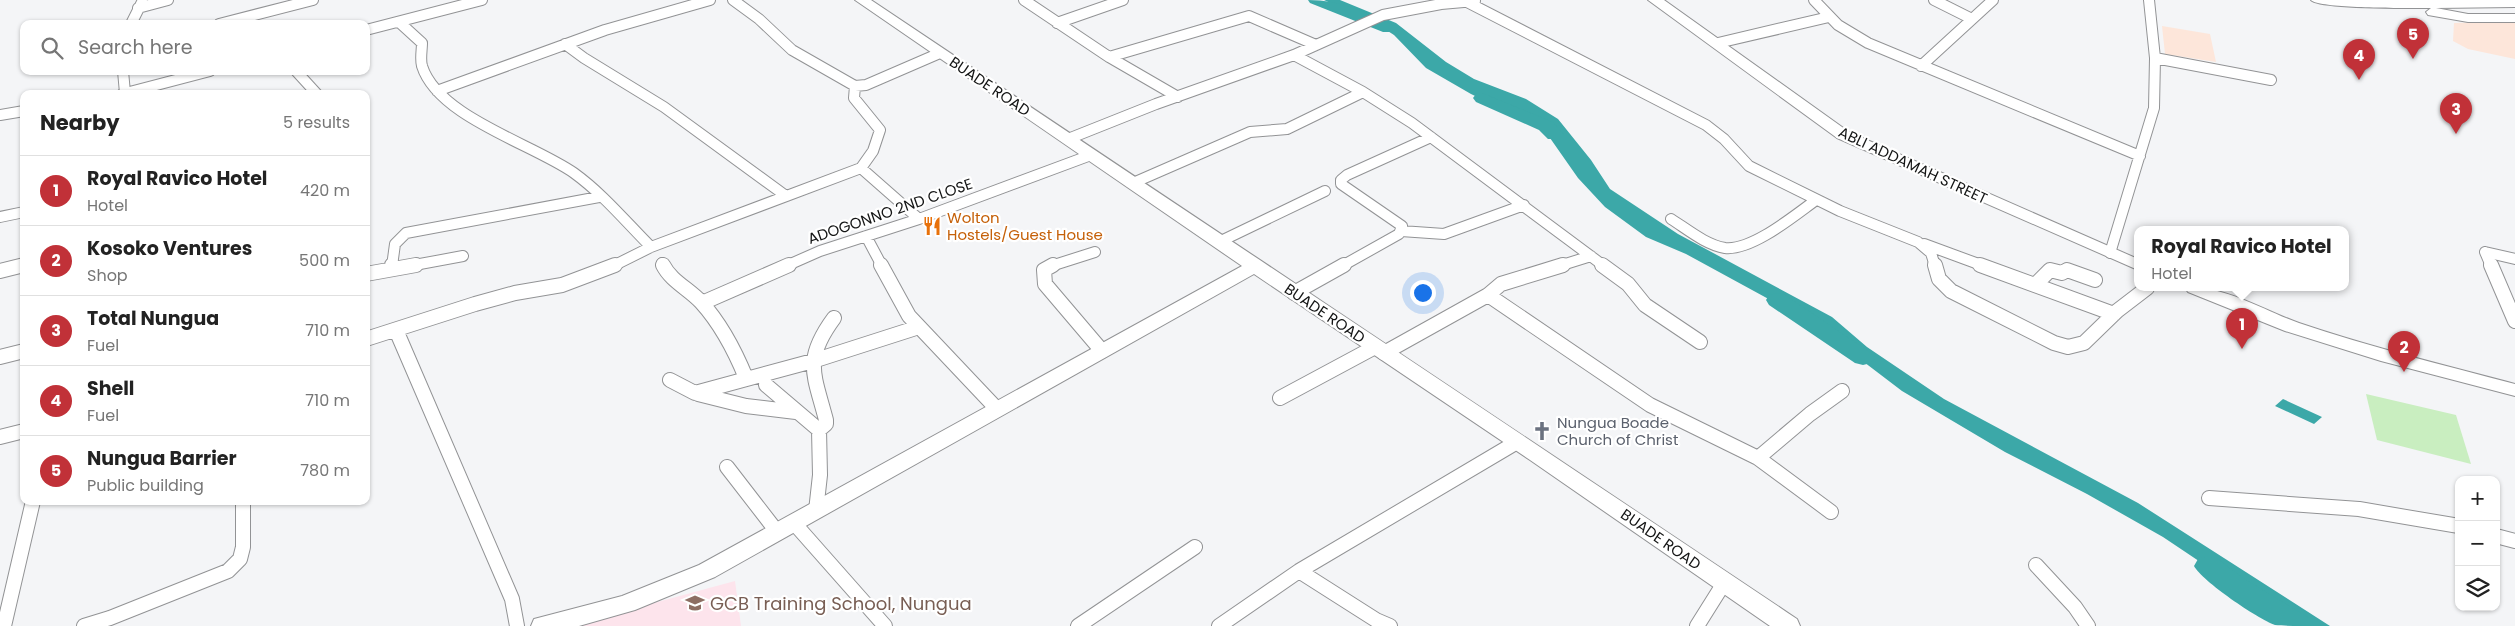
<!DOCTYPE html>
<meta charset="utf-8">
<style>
body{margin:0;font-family:Poppins,sans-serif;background:#f6f6f6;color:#222}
.controls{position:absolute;right:15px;bottom:15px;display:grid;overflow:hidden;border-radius:10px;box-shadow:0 1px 4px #0004}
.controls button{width:45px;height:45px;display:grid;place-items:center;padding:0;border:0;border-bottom:1px solid #e0e0e0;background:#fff;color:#222;font:25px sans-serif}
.you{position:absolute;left:1422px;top:292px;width:18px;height:18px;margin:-12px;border:4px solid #fff;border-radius:50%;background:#1a73e8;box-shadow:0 0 0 8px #1a73e833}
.badge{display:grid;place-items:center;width:32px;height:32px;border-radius:50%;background:#c13138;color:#fff;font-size:16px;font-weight:700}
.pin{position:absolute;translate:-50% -41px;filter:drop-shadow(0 1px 2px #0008)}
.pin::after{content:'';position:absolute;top:26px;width:18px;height:15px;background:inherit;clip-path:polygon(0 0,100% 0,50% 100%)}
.popup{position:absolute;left:2134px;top:226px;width:215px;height:65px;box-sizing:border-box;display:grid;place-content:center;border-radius:10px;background:#fff;filter:drop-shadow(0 1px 4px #0005);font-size:16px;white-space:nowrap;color:#767676}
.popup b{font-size:19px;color:#222}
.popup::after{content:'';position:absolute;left:50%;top:100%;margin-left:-10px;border:10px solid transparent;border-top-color:#fff}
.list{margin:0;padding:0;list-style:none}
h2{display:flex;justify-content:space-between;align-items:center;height:65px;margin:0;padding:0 20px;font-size:21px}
h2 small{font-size:16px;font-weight:400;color:#767676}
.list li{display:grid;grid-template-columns:32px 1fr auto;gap:15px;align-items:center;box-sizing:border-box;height:70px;padding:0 20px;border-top:1px solid #e0e0e0}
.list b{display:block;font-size:19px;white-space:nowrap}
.list p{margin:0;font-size:16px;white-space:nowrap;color:#767676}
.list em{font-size:16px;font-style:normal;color:#767676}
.icon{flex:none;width:28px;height:28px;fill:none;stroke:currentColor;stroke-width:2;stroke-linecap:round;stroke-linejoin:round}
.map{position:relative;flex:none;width:2515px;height:626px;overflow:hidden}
.search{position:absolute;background:#fff;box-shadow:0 1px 4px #0004;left:20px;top:20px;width:350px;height:55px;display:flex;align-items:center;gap:12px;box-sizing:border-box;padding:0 18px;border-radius:10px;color:#767676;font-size:19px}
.panel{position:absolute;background:#fff;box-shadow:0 1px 4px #0004;left:20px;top:90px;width:350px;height:415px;border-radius:10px}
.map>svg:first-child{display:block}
</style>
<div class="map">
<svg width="2515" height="626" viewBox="0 0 2515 626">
<rect width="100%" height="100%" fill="#f4f5f7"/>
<path fill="#fde6da" d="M 2515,21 L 2515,59 L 2468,49 L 2453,41 L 2454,23 Z
M 2162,26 L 2210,34 L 2216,62 L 2165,54 Z"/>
<path fill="#fde4ec" d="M 735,581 L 741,626 L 569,626 Z"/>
<path fill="#c9eec0" d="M 2366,394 L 2456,415 L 2471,464 L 2377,440 Z"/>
<path fill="#3ca8a8" d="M 1324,0 L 1340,0 L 1396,23 L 1446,62 L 1474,79 L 1526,99 L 1558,119 L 1591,160 L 1610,189 L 1678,234 L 1832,317 L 1867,347 L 1944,399 L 2138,503 L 2330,626 L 2296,626 L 2163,537 L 2087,494 L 2005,452 L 1902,391 L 1856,356 L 1821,324 L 1796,314 L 1686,254 L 1646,237 L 1605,207 L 1578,178 L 1543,128 L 1525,114 L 1496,106 L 1471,94 L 1426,68 L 1394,35 L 1380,26 Z
M 2283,399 L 2322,417 L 2314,424 L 2275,406 Z"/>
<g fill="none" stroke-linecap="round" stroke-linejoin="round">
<path fill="#3ca8a8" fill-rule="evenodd" d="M 1308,0 C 1341,0 1365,12 1395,26 L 1397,29 L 1395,32 L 1383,32 L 1310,3 Z
M 1482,93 L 1553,122 L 1564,135 L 1562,139 L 1548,139 L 1539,130 L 1476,102 L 1473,98 L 1476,94 Z
M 1777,293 L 1785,295 L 1871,353 L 1875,358 L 1871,363 L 1863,365 L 1855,363 L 1769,305 L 1766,300 L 1769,295 Z
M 2208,556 L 2218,559 L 2243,578 L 2309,618 L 2314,626 C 2302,626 2285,626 2275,625 C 2258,619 2202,581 2194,566 L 2198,559 Z"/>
<g stroke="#929395" stroke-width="12">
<path id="street-far1" d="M 1024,0 L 1109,57 L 1178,97
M 1814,0 L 1838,25 L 1868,43 L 2140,156
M 1934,0 L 1972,19
M 1467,2 L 1706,125 L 1724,139 L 1749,166 L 1840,211 L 1918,242 L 1931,253 L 1935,266
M 138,8 L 168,0
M 399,22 L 422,43 C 422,50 420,59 422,66 C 438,117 533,144 574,173 C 603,194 626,222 651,247
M 1057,23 L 1123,0
M 131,24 L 142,2
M 219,24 L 313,0
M 366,30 L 482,0
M 1718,43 L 1829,17
M 565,44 L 584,58 L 664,107 L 786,196
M 1294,55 L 1363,92 L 1412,123 L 1604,266
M 1109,57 L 1249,16 L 1316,45
M 2155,58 L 2271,80
M 1921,66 L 1993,0
M 123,71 L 125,93
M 296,71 L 317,94
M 855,86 L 866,85 L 940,53
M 437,91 L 605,30 L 710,0
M 122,94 L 210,71
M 0,115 L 24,111
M 1068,139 L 1156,104 L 1294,55 L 1383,15 L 1441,4 L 1475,1
M 861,168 L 919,219
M 1133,183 L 1250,132 L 1287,129 L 1363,92
M 0,217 L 24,212
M 1671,219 C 1687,229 1706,245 1725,248 C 1752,251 1795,215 1816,200
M 1401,231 L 1444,234 L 1524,205
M 866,236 L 882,266
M 1219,242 L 1325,191
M 1924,244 L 1984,266
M 2485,252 L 2491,266
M 2485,252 L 2515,259
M 2110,253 L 2154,108 L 2155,58 L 2149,0
M 662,263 L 664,266
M 20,266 L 24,265
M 392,266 L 395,244 L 406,233 L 599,197
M 409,266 L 463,256
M 613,266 L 651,247 L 861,168 L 873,151 L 880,130 L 854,98 L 855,86 L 792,50 L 759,19 L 733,0
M 786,266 L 820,251 L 919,219 L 1091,155
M 1051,266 L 1095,252
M 1342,266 L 1399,234 L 1402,226 L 1341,184 L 1341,180 L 1347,175 L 1431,137
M 1559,266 L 1591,256"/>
</g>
<g stroke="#929395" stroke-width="16">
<path id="street" d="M 663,265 C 671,281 689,289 701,302 C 721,324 735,351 746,378
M 881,265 L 909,316 L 997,409
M 1053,265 L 1044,270 L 1045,284 L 1102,351
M 1602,265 L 1628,284 L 1645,305 L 1700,342
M 1935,265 L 1939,279 L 1951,291 L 2054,343 L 2068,347 L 2084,343 L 2117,311 L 2147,288
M 1980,265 L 2114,314
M 2491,265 L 2515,321
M 392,269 L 392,265
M 0,271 L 24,265
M 366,274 L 416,265
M 2035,285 L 2050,270 L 2062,273 L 2067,270 L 2095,280
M 1294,293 L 1344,265
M 1488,295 L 1650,405 L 1758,458 L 1831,512
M 702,303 L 789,265
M 396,330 L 512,599 L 517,626
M 366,339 L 475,304 L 515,293 L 562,285 L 615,265
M 1384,353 L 1488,295 L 1501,284 L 1563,265
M 0,357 L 24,351
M 670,380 L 695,393 L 813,361 L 919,327
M 766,385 L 819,430 L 820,475 L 816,511
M 698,394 L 746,406 L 796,412
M 1280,398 L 1375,347
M 819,430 L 826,424 L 826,420 C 814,374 803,360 834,318
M 0,437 L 24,431
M 1758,458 L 1810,414 L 1842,391
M 727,467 L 778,533
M 2209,498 L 2359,509 L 2459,526
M 794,523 L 885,626
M 2496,536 L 2515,541
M 2036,565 L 2075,607 L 2088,626
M 1299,571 L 1376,620 L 1390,626
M 4,626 L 33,501
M 84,626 L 110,618 L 228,571 L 240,559 L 243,547 L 243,501
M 1078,626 L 1195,547
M 1219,626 L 1299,571 L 1517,442
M 1697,626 L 1724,583"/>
</g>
<g stroke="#929395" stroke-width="2">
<path id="secondary" d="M 855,0 L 871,0 C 1179,207 1489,412 1797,619 L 1800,626 L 1770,626 L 1530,460 L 1254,274 L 715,577 L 635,610 L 579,626 L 531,626 L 534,619 L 622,596 L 699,565 L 1242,266 Z
M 1648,0 L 1664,0 L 1849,132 L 2138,259 L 2138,270 L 1837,138 Z
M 2311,0 L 2515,0 L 2515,7 L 2436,8 L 2468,14 L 2515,14 L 2515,22 L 2468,22 L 2428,15 L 2426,12 L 2431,8 C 2414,8 2319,9 2311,0 Z
M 2185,288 C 2225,285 2262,310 2299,323 C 2370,347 2443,365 2515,384 L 2515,396 L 2381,361 L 2285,331 L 2188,292 Z"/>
</g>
<use href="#street-far1" stroke="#fff" stroke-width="10"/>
<use href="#street" stroke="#fff" stroke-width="14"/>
<use href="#secondary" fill="#fff" fill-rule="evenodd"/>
</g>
<defs>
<g id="restaurant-bare" transform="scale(1.5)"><path d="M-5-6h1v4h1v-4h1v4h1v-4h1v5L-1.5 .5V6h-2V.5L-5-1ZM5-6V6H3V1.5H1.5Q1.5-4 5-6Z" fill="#e8710a" stroke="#fff" stroke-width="2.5" paint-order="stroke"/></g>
<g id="church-bare" transform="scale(1.5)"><path d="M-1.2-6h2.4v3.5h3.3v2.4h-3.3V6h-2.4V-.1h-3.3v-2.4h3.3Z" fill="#6b7280" stroke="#fff" stroke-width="2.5" paint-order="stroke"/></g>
<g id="school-bare" transform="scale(1.5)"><path d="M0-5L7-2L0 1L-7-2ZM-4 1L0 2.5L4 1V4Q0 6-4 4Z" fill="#8d6e63" stroke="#fff" stroke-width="2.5" paint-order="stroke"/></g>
</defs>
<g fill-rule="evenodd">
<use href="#restaurant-bare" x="932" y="226"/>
<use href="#church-bare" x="1542" y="431"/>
<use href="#school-bare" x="695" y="603"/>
</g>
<g text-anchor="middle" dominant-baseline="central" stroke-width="4.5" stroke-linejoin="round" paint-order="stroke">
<g font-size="15" fill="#131414" stroke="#fff">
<text transform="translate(990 86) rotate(34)">BUADE ROAD</text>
<text transform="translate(1913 165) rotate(25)">ABLI ADDAMAH STREET</text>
<text transform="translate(890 211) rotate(-19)">ADOGONNO 2ND CLOSE</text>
<text transform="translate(1325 313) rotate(34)">BUADE ROAD</text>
<text transform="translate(1661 539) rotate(35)">BUADE ROAD</text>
</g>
<g font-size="15" fill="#c56008" stroke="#fff" text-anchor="start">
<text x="947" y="217">Wolton<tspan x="947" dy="17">Hostels/Guest House</tspan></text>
</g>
<g font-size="15" fill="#5b616d" stroke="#fff" text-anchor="start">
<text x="1557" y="422">Nungua Boade<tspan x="1557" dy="17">Church of Christ</tspan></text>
</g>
<g font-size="18" fill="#785e54" stroke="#fff" text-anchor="start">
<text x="710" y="603">GCB Training School, Nungua</text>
</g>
</g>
</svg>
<div class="controls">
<button>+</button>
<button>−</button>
<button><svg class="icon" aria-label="layers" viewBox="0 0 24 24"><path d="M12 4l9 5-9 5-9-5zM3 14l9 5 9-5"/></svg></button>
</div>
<div class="you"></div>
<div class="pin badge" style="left:2242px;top:349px">1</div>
<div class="popup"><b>Royal Ravico Hotel</b>Hotel</div>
<div class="pin badge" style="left:2404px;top:372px">2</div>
<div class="pin badge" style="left:2456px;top:134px">3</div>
<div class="pin badge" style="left:2359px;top:80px">4</div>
<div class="pin badge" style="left:2413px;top:59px">5</div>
<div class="search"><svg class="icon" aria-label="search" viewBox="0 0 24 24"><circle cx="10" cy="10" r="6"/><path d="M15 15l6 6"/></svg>Search here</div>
<section class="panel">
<h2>Nearby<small>5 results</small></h2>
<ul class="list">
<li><span class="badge">1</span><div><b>Royal Ravico Hotel</b><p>Hotel</p></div><em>420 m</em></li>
<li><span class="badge">2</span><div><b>Kosoko Ventures</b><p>Shop</p></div><em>500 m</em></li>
<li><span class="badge">3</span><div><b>Total Nungua</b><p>Fuel</p></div><em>710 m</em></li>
<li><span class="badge">4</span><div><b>Shell</b><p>Fuel</p></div><em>710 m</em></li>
<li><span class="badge">5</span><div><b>Nungua Barrier</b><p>Public building</p></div><em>780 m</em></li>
</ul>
</section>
</div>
